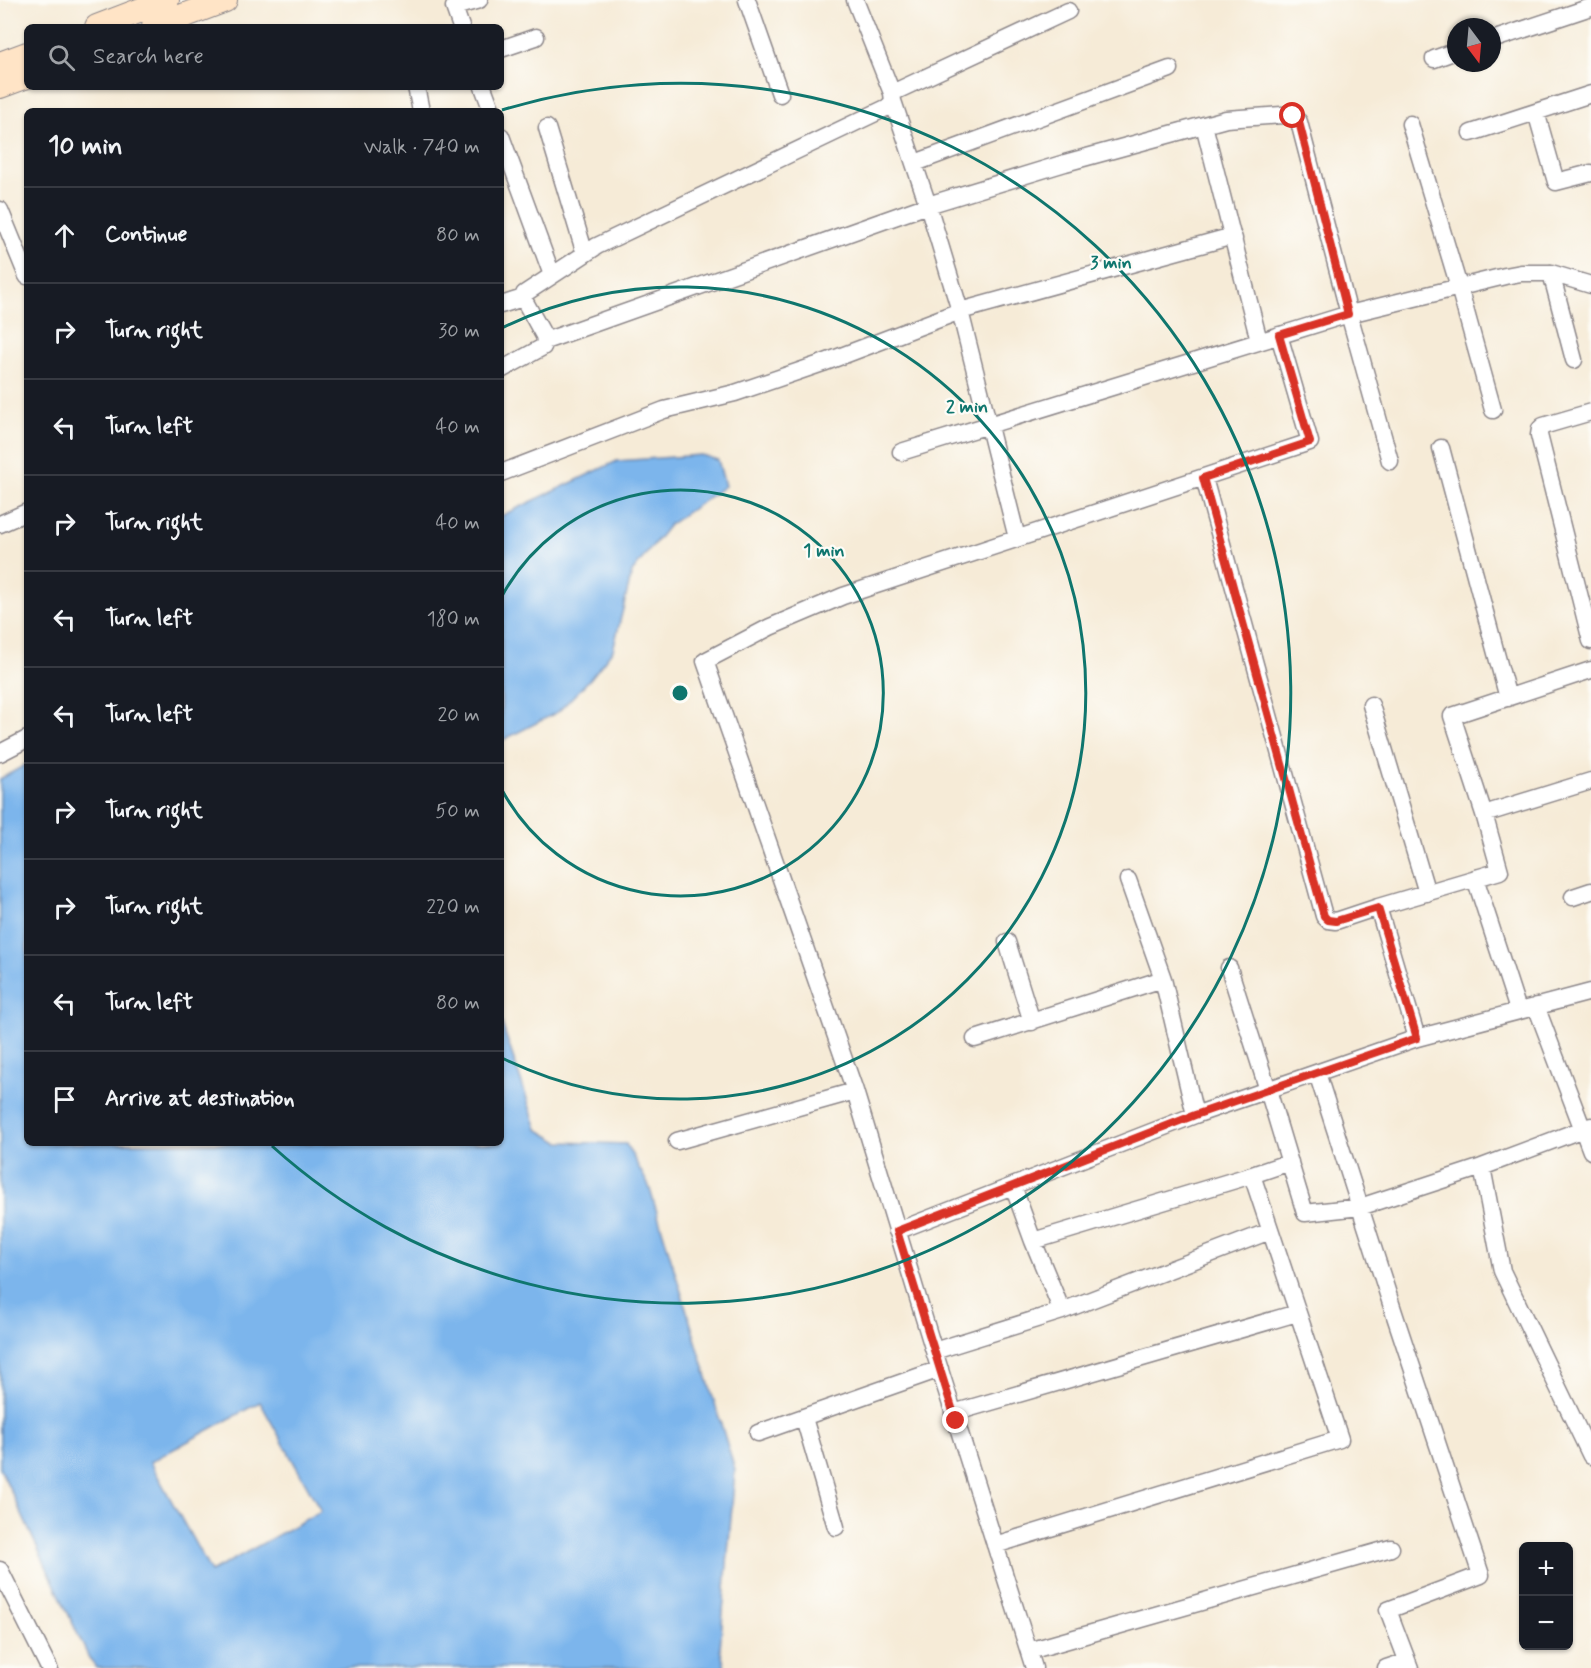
<!DOCTYPE html>
<meta charset="utf-8">
<style>
body{margin:0;font-family:Mynerve,sans-serif;background:#242831;color:#f1f3f6}
.controls{position:absolute;right:18px;bottom:18px;display:grid;overflow:hidden;border-radius:9px;box-shadow:0 2px 4px #0004}
.controls button{width:54px;height:54px;display:grid;place-items:center;padding:0;border:0;border-bottom:2px solid #363941;background:#171b24;color:#f1f3f6;font:30px sans-serif}
.compass{position:absolute;left:1447px;top:18px;width:54px;height:54px;border-radius:50%;background:#171b24;box-shadow:0 2px 4px #0004;rotate:164deg}
.stop{position:absolute;width:18px;height:18px;margin:-14px;border:4px solid #d93025;border-radius:50%;background:#fff}
.stop.end{background:#d93025;border-color:#fff;box-shadow:0 2px 6px #0008}
.list{margin:0;padding:0;list-style:none}
h2{display:flex;justify-content:space-between;align-items:center;height:78px;margin:0;padding:0 24px;font-size:26px}
h2 small{font-size:20px;font-weight:400;color:#9ea1a6}
.list li{display:grid;grid-template-columns:39px 1fr auto;gap:18px;align-items:center;box-sizing:border-box;height:96px;padding:0 24px;border-top:2px solid #363941}
.list b{display:block;font-size:22px;white-space:nowrap}
.list em{font-size:20px;font-style:normal;color:#9ea1a6}
.icon{flex:none;width:33px;height:33px;fill:none;stroke:currentColor;stroke-width:2;stroke-linecap:round;stroke-linejoin:round}
.map{position:relative;flex:none;width:1591px;height:1668px;overflow:hidden}
.search{position:absolute;background:#171b24;box-shadow:0 2px 4px #0004;left:24px;top:24px;width:480px;height:66px;display:flex;align-items:center;gap:15px;box-sizing:border-box;padding:0 21px;border-radius:9px;color:#9ea1a6;font-size:22px}
.panel{position:absolute;background:#171b24;box-shadow:0 2px 4px #0004;left:24px;top:108px;width:480px;height:1038px;border-radius:9px}
.map>svg:first-child{display:block}
</style>
<div class="map">
<svg width="1591" height="1668" viewBox="0 0 1591 1668">
<rect width="100%" height="100%" fill="#fdfcf7"/>
<filter id="ink" filterUnits="userSpaceOnUse"><feTurbulence type="fractalNoise" baseFrequency=".0167" numOctaves="2"/><feDisplacementMap in="SourceGraphic" scale="12" xChannelSelector="R" yChannelSelector="G"/><feConvolveMatrix kernelMatrix="1 2 1 2 8 2 1 2 1" color-interpolation-filters="sRGB"/></filter>
<filter id="wash" filterUnits="userSpaceOnUse"><feTurbulence type="fractalNoise" baseFrequency=".008" numOctaves="4" result="noise"/><feDisplacementMap in="SourceGraphic" scale="24" xChannelSelector="R" yChannelSelector="G"/><feGaussianBlur stdDeviation="1.35" result="paint"/><feColorMatrix in="noise" values="0 0 0 0 0 0 0 0 0 0 0 0 0 0 0 0 0 1.4 0 .05"/><feComposite in="paint" operator="in"/></filter>
<g filter="url(#wash)">
<rect width="100%" height="100%" fill="#f6ebd7"/>
<path fill="#7bb5ec" stroke="#4e6c94" stroke-width="1.5" fill-rule="evenodd" d="M 701,455 L 718,460 L 725,486 L 669,525 L 632,572 L 613,650 L 591,678 L 558,712 L 501,741 L 501,516 L 617,461 Z
M 27,764 L 27,1143 L 501,1143 L 501,1021 L 537,1129 L 559,1142 L 626,1144 L 649,1186 L 735,1470 L 720,1648 L 725,1668 L 96,1668 L 89,1658 L 0,1468 L 0,779 ZM 260,1402 L 321,1511 L 211,1572 L 150,1462 Z"/>
</g>
<g filter="url(#ink)">
<g fill="none" stroke-linecap="round" stroke-linejoin="round">
<g stroke="#8c8689" stroke-width="19">
<path id="street" d="M 747,0 L 780,94
M 461,27 L 454,7 L 479,0
M 1492,40 L 1591,7
M 501,49 L 536,37
M 1434,59 L 1456,51
M 416,87 L 421,111
M 483,87 L 492,111
M 892,93 L 1068,11
M 893,101 L 928,205 L 1065,163 L 1226,119 L 1282,115 L 1293,116 L 1299,122 L 1349,314 L 1505,276 L 1521,273 L 1551,273 L 1591,285
M 1536,112 L 1556,182 L 1591,173
M 1410,124 L 1459,287 L 1493,410
M 1204,125 L 1259,341
M 547,128 L 585,254
M 1471,133 L 1591,94
M 501,136 L 552,275
M 915,163 L 1170,69
M 0,210 L 27,276
M 1551,273 L 1574,360
M 501,305 L 523,298
M 545,341 L 928,205 L 960,311 L 1017,538
M 501,370 L 543,347 L 545,341 L 544,336 L 523,298 L 524,294 L 597,246 L 888,107 L 893,101 L 892,93 L 855,0
M 1591,412 L 1543,426 L 1540,429 L 1539,435 L 1591,641
M 1441,448 L 1508,698
M 901,452 L 1349,314 L 1390,461
M 501,473 L 664,410 L 735,393 L 823,363 L 960,311 L 1233,236 L 1234,239
M 1204,478 L 1324,916 L 1328,920 L 1336,921 L 1378,907
M 0,524 L 27,512
M 1591,670 L 1452,716 L 1484,814 L 1591,781
M 1371,705 L 1427,893
M 0,753 L 27,739
M 1475,878 L 1518,1010
M 1128,880 L 1163,979
M 1573,897 L 1591,891
M 1007,942 L 1032,1022
M 1229,968 L 1268,1090 L 1305,1213 L 1360,1207 L 1482,1167 L 1502,1271 L 1591,1456
M 1536,1006 L 1591,1151
M 1417,1038 L 1378,907 L 1500,871 L 1484,814
M 975,1039 L 1163,979 L 1195,1115
M 1317,1073 L 1394,1313 L 1481,1575 L 1388,1610 L 1410,1668
M 677,1141 L 855,1091
M 1482,1167 L 1591,1126
M 1013,1186 L 1033,1241 L 1252,1175 L 1290,1162
M 897,1231 L 1195,1115 L 1417,1038 L 1591,992
M 1062,1311 L 1270,1231
M 934,1351 L 1062,1311 L 1033,1241
M 953,1413 L 1297,1313
M 804,1418 L 836,1527
M 758,1433 L 940,1369
M 995,1545 L 1340,1439 L 1252,1175
M 0,1570 L 49,1668
M 1029,1651 L 1391,1548
M 1034,1668 L 934,1351 L 855,1091 L 705,661 L 770,627 L 843,596 L 1310,442 L 1279,335
M 1386,1668 L 1407,1661"/>
</g>
<g stroke="#8c8689" stroke-width="26">
<path id="secondary" d="M 97,27 L 167,0
M 154,27 L 225,0
M 0,64 L 27,54
M 0,86 L 27,76"/>
</g>
<use href="#street" stroke="#fff" stroke-width="16"/>
<use href="#secondary" stroke="#ffe4c6" stroke-width="24"/>
</g>
</g>
<g fill="none" stroke-linecap="round" stroke-linejoin="round" filter="url(#ink)">
<path stroke="#d93025" stroke-width="8" d="M 956,1421 L 897,1231 L 1195,1115 L 1417,1038 L 1378,908 L 1336,921 L 1328,920 L 1324,916 L 1203,478 L 1310,442 L 1279,335 L 1348,314 L 1299,122 L 1293,116"/>
</g>
<g fill="none" stroke="#0f766e" stroke-width="3">
<path d="M502 596A203 203 0 1 1 502 790"/>
<path d="M502 328A406 406 0 1 1 502 1058"/>
<path d="M502 110A610 610 0 1 1 272 1146"/>
</g>
<circle cx="680" cy="693" r="9" fill="#0f766e" stroke="#fdfcf7" stroke-width="3"/>
<g font-size="18" text-anchor="middle" font-weight="bold" fill="#0f766e" stroke="#fdfcf7" stroke-width="4.5" stroke-linejoin="round" paint-order="stroke">
<text x="1111" y="268">3 min</text>
<text x="967" y="412">2 min</text>
<text x="824" y="556">1 min</text>
</g>
</svg>
<div class="controls">
<button>+</button>
<button>−</button>
</div>
<svg class="compass" viewBox="-18 -18 36 36"><path d="M0-13l5 13h-10z" fill="#e53935"/><path d="M0 13l5-13h-10z" fill="#9ea1a6"/></svg>
<div class="stop" style="left:1293px;top:116px"></div>
<div class="stop end" style="left:956px;top:1421px"></div>
<div class="search"><svg class="icon" aria-label="search" viewBox="0 0 24 24"><circle cx="10" cy="10" r="6"/><path d="M15 15l6 6"/></svg>Search here</div>
<section class="panel">
<h2>10 min<small>Walk · 740 m</small></h2>
<ul class="list">
<li><svg class="icon" aria-label="ahead" viewBox="0 0 24 24"><path d="M12 20V5M6 11l6-6 6 6"/></svg><div><b>Continue</b></div><em>80 m</em></li>
<li><svg class="icon" aria-label="right" viewBox="0 0 24 24"><path d="M7 20v-9h11M14 6l5 5-5 5"/></svg><div><b>Turn right</b></div><em>30 m</em></li>
<li><svg class="icon" aria-label="left" viewBox="0 0 24 24"><path d="M17 20v-9H6M10 6l-5 5 5 5"/></svg><div><b>Turn left</b></div><em>40 m</em></li>
<li><svg class="icon" aria-label="right" viewBox="0 0 24 24"><path d="M7 20v-9h11M14 6l5 5-5 5"/></svg><div><b>Turn right</b></div><em>40 m</em></li>
<li><svg class="icon" aria-label="left" viewBox="0 0 24 24"><path d="M17 20v-9H6M10 6l-5 5 5 5"/></svg><div><b>Turn left</b></div><em>180 m</em></li>
<li><svg class="icon" aria-label="left" viewBox="0 0 24 24"><path d="M17 20v-9H6M10 6l-5 5 5 5"/></svg><div><b>Turn left</b></div><em>20 m</em></li>
<li><svg class="icon" aria-label="right" viewBox="0 0 24 24"><path d="M7 20v-9h11M14 6l5 5-5 5"/></svg><div><b>Turn right</b></div><em>50 m</em></li>
<li><svg class="icon" aria-label="right" viewBox="0 0 24 24"><path d="M7 20v-9h11M14 6l5 5-5 5"/></svg><div><b>Turn right</b></div><em>220 m</em></li>
<li><svg class="icon" aria-label="left" viewBox="0 0 24 24"><path d="M17 20v-9H6M10 6l-5 5 5 5"/></svg><div><b>Turn left</b></div><em>80 m</em></li>
<li><svg class="icon" aria-label="arrive" viewBox="0 0 24 24"><path d="M6 21V4h12l-3 4 3 4H6"/></svg><div><b>Arrive at destination</b></div></li>
</ul>
</section>
</div>
